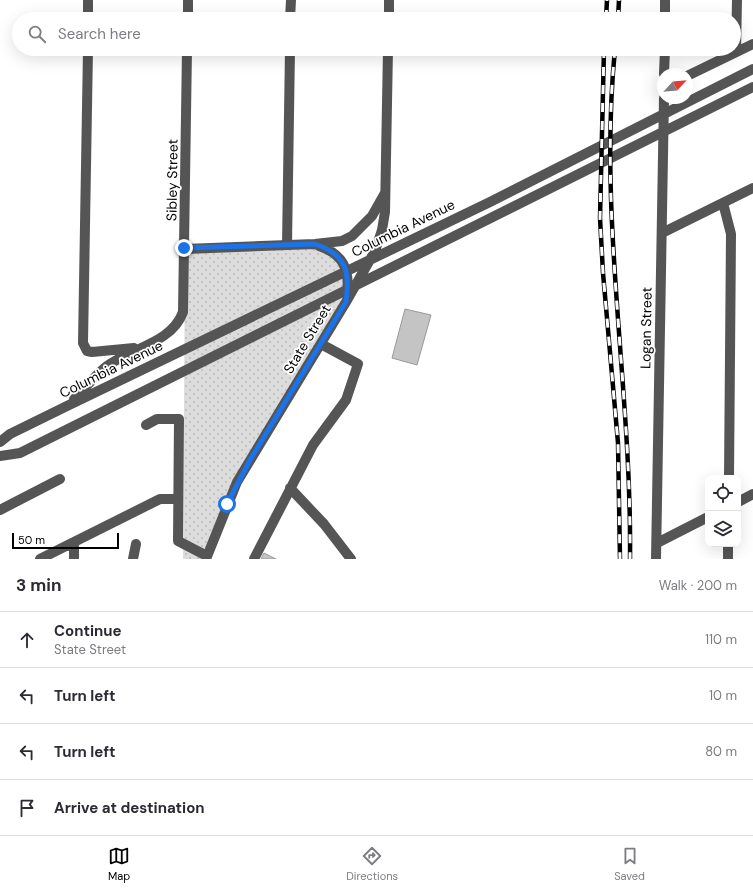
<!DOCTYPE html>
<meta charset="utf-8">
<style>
body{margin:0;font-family:"DM Sans",sans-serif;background:#f7f7f7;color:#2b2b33}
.controls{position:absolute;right:12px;bottom:12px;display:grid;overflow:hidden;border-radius:8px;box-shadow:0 4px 16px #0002}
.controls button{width:36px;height:36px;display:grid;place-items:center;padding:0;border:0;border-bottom:1px solid #e1e1e2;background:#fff;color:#2b2b33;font:20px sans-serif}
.compass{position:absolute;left:657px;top:68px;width:36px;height:36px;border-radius:50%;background:#fff;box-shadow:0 4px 16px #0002;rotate:64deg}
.scale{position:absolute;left:12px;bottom:10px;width:107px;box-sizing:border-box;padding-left:4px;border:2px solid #000;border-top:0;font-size:11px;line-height:14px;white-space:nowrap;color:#000;-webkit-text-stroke:3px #fff;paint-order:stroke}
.stop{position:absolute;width:12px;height:12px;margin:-9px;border:3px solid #1a73e8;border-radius:50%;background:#fff}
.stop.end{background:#1a73e8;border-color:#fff;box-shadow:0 1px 4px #0008}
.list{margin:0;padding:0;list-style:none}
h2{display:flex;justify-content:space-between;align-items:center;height:52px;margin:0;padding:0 16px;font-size:17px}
h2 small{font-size:13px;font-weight:400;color:#7c7c81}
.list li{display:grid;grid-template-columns:26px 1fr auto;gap:12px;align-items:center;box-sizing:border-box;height:56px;padding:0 16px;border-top:1px solid #e1e1e2}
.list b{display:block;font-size:15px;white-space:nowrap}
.list p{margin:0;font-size:13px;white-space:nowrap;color:#7c7c81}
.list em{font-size:13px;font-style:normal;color:#7c7c81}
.icon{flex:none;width:22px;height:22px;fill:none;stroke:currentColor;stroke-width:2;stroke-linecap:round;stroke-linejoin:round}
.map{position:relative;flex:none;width:753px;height:559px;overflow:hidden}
.search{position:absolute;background:#fff;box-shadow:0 4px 16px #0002;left:12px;right:12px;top:12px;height:44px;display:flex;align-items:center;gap:10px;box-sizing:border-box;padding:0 14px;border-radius:22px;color:#7c7c81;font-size:15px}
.sheet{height:276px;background:#fff}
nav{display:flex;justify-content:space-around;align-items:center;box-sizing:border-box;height:56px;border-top:1px solid #e1e1e2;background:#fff;font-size:11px;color:#7c7c81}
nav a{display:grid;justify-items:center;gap:2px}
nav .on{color:#000}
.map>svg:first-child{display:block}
</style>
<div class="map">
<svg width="753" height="559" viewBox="0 0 753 559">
<defs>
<pattern id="grass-dots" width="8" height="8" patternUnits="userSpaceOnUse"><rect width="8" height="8" fill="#dcdcdc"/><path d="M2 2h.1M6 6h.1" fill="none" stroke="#bbb" stroke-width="1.8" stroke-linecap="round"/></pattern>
</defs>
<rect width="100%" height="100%" fill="#fff"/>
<path fill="url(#grass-dots)" d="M 315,244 L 343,263 L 346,302 L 250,460 L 206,559 L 183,559 L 185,249 Z"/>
<path fill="#c4c4c4" stroke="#999" d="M 405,309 L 431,315 L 417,365 L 392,358 Z
M 264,553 L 276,559 L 261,559 Z"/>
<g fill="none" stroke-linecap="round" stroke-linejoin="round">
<path stroke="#555" stroke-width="10" d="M 88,19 L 88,0
M 188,19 L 188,0
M 290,19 L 291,0
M 389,19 L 389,0
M 665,19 L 665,0
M 88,49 L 83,343 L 87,351 L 92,352 L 134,348
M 736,52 L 737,0
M 664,74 L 665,49
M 687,76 L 753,44
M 723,203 L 731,234 L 729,478
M 662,233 L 753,188
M 287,245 L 290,49
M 319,246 C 343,254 350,269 347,294
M 185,249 L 315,244 L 342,241 L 352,236 L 372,216 L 385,193
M 74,399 C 86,388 95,375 107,366 C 131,348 172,343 183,312 L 187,49
M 146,425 L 157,419 L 179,419 L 178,541 L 207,556
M 0,442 L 10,434 L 67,406 L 490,202 L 753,69
M 0,456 L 20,453 L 753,87
M 290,488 L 324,524 L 351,559
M 738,502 L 753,494
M 0,510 L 60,479
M 657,543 L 708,517
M 40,559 L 160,499 L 178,499
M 74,559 L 74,542
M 133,559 L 136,544
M 206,559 L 237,482 L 346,302 L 375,251 L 382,230 L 385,212 L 388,49
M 254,559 L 313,445 L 346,400 L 358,364 L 321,344
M 656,559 L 664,98
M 728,559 L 728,544"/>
<g stroke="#000" stroke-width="4.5">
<path id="rail" d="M 606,19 L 607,0
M 618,19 L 619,0
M 604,49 L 600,218 L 603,273 L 618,443 L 620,559
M 615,49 C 598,219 632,389 630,559"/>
</g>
<use href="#rail" stroke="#fff" stroke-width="3" stroke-dasharray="9" stroke-linecap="butt"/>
</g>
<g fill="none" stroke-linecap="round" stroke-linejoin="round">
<path stroke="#1a73e8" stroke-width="5" d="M 184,248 L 315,244 C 347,255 350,271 346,302 L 250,460 L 227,504"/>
</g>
<g text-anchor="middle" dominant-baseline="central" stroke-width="3.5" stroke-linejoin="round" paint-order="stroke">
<g font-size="14" fill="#000" stroke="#fff">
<text transform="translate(172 180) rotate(-89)">Sibley Street</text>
<text transform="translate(403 228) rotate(-26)">Columbia Avenue</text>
<text transform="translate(646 328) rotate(-89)">Logan Street</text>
<text transform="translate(307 339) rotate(-59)">State Street</text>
<text transform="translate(111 369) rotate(-26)">Columbia Avenue</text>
</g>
</g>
</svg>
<div class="controls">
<button><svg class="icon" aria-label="locate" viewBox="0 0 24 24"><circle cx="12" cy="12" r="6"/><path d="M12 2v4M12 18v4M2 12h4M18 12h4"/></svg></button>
<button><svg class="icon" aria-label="layers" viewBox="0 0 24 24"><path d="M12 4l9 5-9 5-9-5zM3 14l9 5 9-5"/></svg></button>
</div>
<svg class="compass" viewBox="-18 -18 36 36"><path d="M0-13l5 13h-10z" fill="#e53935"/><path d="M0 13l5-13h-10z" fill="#7c7c81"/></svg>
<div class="scale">50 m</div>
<div class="stop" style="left:227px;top:504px"></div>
<div class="stop end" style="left:184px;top:248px"></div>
<div class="search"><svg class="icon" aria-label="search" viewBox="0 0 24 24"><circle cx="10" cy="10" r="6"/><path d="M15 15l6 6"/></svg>Search here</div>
</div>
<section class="sheet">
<h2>3 min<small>Walk · 200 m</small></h2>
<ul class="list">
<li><svg class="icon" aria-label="ahead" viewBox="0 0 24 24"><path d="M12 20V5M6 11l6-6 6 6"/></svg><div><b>Continue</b><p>State Street</p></div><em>110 m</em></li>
<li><svg class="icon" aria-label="left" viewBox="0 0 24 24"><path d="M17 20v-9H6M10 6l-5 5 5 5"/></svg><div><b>Turn left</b></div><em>10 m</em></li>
<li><svg class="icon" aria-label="left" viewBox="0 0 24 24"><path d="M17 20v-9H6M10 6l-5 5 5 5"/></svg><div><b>Turn left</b></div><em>80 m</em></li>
<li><svg class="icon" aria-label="arrive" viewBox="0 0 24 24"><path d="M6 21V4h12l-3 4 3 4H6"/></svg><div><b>Arrive at destination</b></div></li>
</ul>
</section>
<nav>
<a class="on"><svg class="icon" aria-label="map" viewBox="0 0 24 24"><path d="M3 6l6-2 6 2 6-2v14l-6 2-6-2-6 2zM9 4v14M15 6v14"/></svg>Map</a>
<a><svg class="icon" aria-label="directions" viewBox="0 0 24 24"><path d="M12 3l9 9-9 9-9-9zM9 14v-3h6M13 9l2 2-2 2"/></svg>Directions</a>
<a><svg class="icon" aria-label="saved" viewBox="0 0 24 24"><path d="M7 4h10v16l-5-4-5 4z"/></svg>Saved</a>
</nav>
